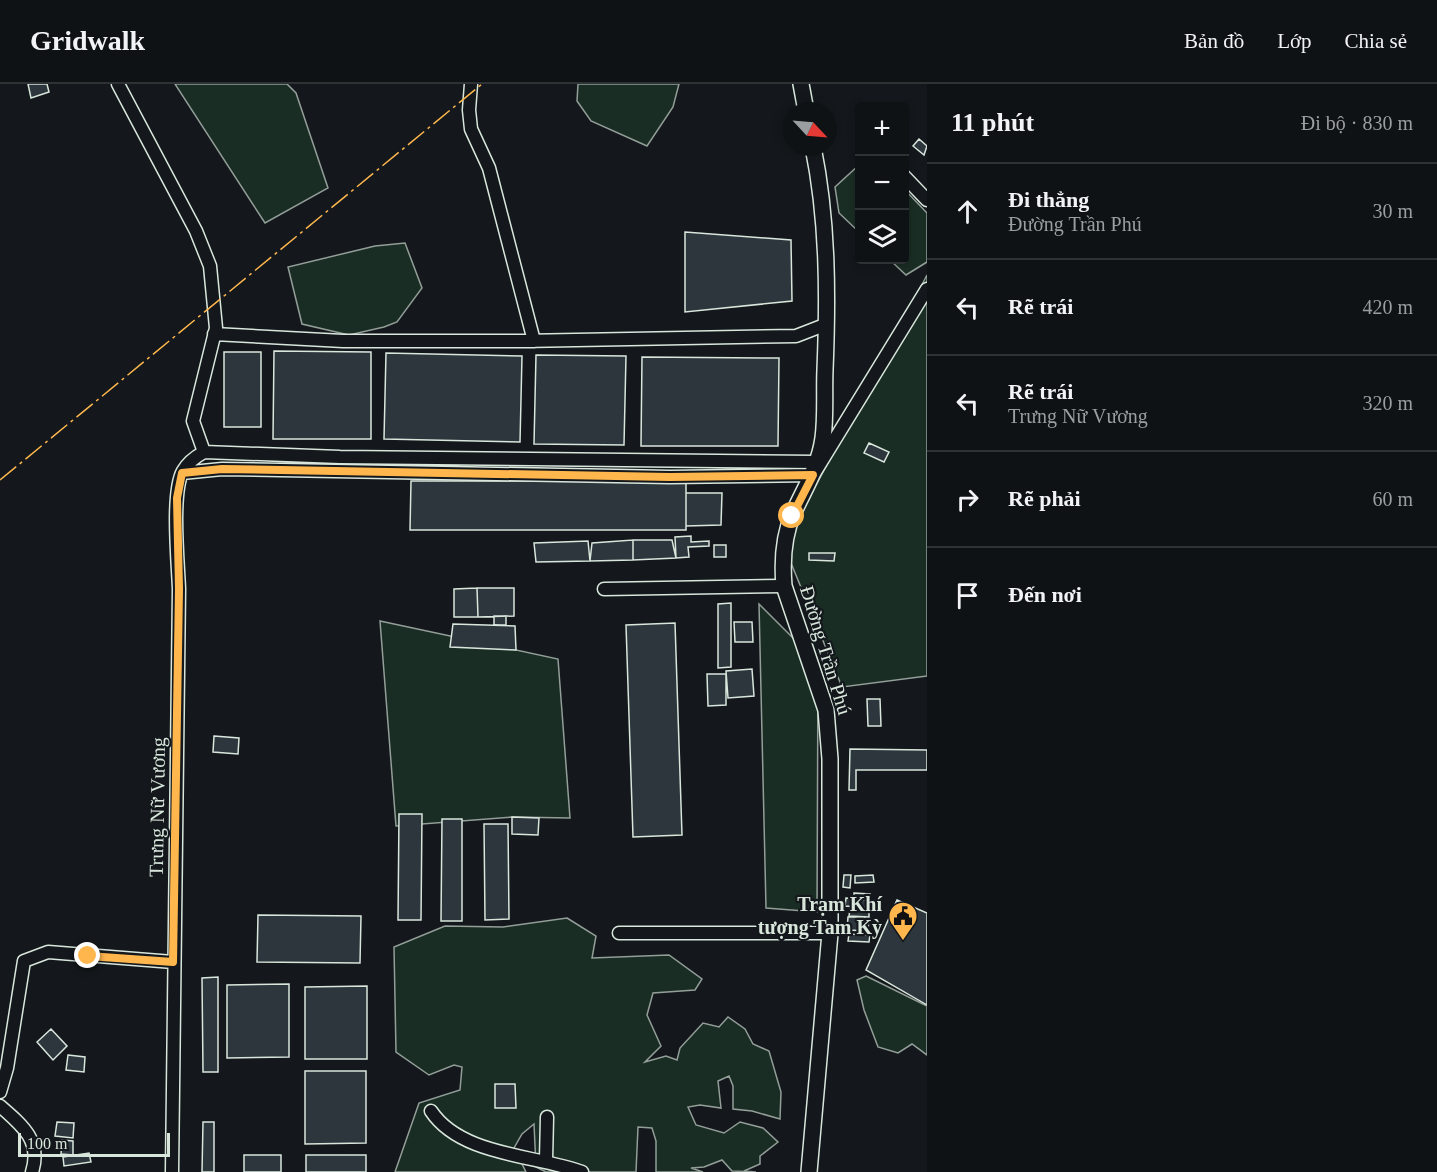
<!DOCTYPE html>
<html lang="vi">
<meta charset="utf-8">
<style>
body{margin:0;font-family:"Times New Roman",serif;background:#1d2022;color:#f1f3f6}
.controls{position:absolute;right:18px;top:18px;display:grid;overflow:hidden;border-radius:6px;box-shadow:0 3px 9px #0003}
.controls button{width:54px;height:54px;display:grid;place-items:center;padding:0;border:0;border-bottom:2px solid #2f3234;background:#0f1215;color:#f1f3f6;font:30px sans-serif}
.compass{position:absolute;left:783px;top:18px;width:54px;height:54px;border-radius:50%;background:#0f1215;box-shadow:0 3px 9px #0003;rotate:116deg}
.scale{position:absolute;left:18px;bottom:15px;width:152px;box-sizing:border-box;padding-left:6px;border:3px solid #d8e6dc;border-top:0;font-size:16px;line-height:21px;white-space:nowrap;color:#d8e6dc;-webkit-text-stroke:4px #14181c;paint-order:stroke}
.stop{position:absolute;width:18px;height:18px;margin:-14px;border:4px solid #ffb74d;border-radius:50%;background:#fff}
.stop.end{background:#ffb74d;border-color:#fff;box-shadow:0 2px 6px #0008}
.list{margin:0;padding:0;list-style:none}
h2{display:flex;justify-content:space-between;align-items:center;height:78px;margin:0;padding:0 24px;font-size:26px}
h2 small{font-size:20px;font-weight:400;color:#9b9ea0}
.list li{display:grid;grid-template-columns:39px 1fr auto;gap:18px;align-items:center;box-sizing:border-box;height:96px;padding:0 24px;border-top:2px solid #2f3234}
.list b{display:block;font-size:22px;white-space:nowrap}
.list p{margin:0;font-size:20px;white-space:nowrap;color:#9b9ea0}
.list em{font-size:20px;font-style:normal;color:#9b9ea0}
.icon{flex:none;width:33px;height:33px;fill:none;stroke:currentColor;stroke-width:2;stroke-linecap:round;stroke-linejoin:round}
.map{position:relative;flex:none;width:927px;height:1088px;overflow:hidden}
header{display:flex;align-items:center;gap:36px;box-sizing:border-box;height:84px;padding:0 30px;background:#0f1215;border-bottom:2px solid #2f3234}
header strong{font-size:28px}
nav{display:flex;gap:33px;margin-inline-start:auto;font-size:21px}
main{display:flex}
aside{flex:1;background:#0f1215}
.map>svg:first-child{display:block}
</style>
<header>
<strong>Gridwalk</strong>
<nav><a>Bản đồ</a><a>Lớp</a><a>Chia sẻ</a></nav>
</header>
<main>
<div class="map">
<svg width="927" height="1088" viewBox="0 0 927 1088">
<rect width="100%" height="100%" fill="#14181c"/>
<path fill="#1a2d24" stroke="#939e99" stroke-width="1.5" d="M 175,0 L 287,0 L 296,9 L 328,104 L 265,139 Z
M 578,0 L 679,0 L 673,23 L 647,62 L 591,37 L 577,17 Z
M 859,81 L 859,148 L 839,129 L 835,103 Z
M 905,106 L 927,129 L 927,178 L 906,191 L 890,176 L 904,176 Z
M 405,159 L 422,204 L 397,238 L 384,243 L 349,251 L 302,240 L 288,183 L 375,162 Z
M 927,191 L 927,592 L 842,603 L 784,462 Z
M 759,520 L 818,579 L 817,828 L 766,824 Z
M 380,537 L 558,575 L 570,734 L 512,733 L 396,742 Z
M 567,834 L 596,852 L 592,874 L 669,871 L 702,895 L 695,906 L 653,909 L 647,931 L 661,962 L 645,978 L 666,972 L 677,976 L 680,964 L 703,939 L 719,943 L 728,933 L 745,945 L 753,960 L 769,967 L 781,1008 L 780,1035 L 752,1027 L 733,1025 L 733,1002 L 729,992 L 718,997 L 721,1024 L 700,1021 L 688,1023 L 696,1041 L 724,1049 L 740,1038 L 763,1044 L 778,1058 L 760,1072 L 760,1080 L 744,1087 L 756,1088 L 732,1087 L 722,1076 L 704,1083 L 691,1084 L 703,1088 L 656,1088 L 656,1057 L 652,1044 L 638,1043 L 636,1088 L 546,1088 L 536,1083 L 534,1040 L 522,1050 L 514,1064 L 526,1088 L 395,1088 L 419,1019 L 460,1006 L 462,983 L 454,981 L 429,991 L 396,968 L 394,863 L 445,842 L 503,843 Z
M 866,892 L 927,922 L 927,971 L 912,960 L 898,969 L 878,963 L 864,926 L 857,896 Z"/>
<path fill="#2c363c" stroke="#d8e6dc" stroke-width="1.5" d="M 28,0 L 47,0 L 49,8 L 31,14 Z
M 919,55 L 927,62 L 924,71 L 913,62 Z
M 685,148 L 791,156 L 792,217 L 685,228 Z
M 274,267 L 371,268 L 371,355 L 273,355 Z
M 224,268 L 261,268 L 261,343 L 224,343 Z
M 386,269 L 522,272 L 520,358 L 384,355 Z
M 536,271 L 626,272 L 624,361 L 534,360 Z
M 642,273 L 779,274 L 778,362 L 641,362 Z
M 869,359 L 889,368 L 884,378 L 864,369 Z
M 411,397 L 686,397 L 686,446 L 410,446 Z
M 686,409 L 722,409 L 721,441 L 686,442 Z
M 691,452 L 691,458 L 709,457 L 709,462 L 688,463 L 689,473 L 676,474 L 675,453 Z
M 633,456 L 672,456 L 676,474 L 633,476 Z
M 633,456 L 633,476 L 590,477 L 592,459 Z
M 588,457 L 590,477 L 536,478 L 534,459 Z
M 714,461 L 726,461 L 726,473 L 714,473 Z
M 809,469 L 835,469 L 834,477 L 809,476 Z
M 477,504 L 514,504 L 514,532 L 478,533 Z
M 477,504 L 478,533 L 454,533 L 454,505 Z
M 731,519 L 731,583 L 718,584 L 718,520 Z
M 494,532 L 506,532 L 506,541 L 494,541 Z
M 734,538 L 752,538 L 753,558 L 735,558 Z
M 675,539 L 682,751 L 633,753 L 626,541 Z
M 453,540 L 515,542 L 516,566 L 450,563 Z
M 752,585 L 754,612 L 728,614 L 726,587 Z
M 707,590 L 726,590 L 726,621 L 708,622 Z
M 867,615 L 880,615 L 881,642 L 868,642 Z
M 214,652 L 239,654 L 238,670 L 213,668 Z
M 850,665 L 927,666 L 927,686 L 856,686 L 856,706 L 849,706 Z
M 399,730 L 422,730 L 421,836 L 398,836 Z
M 512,733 L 539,734 L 538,751 L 512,750 Z
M 442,735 L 462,735 L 462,837 L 441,837 Z
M 484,740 L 508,740 L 509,835 L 485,836 Z
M 844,791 L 851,791 L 850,804 L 843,803 Z
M 873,791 L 874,798 L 855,799 L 855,792 Z
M 854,809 L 870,810 L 869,816 L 854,815 Z
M 846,814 L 874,816 L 874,824 L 845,822 Z
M 897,816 L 927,829 L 927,921 L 866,886 Z
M 850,825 L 869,826 L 869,833 L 849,832 Z
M 258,831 L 361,832 L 360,879 L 257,878 Z
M 848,833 L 869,833 L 868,847 L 847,846 Z
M 849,850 L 870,851 L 869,858 L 848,857 Z
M 218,893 L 218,988 L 203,988 L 202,894 Z
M 289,900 L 289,973 L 227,974 L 227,901 Z
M 367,902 L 367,975 L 305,975 L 305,903 Z
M 51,945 L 67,962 L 53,976 L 37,958 Z
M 68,971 L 85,973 L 84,988 L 66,986 Z
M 305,987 L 366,987 L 366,1059 L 305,1060 Z
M 495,1000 L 515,1000 L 516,1024 L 495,1024 Z
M 57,1038 L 74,1039 L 73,1054 L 55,1052 Z
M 203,1038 L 214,1038 L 214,1088 L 202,1088 Z
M 62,1056 L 73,1057 L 73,1071 L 61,1070 Z
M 89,1069 L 91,1078 L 64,1082 L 63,1073 Z
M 244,1071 L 281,1071 L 281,1088 L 244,1088 Z
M 306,1071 L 366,1071 L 366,1088 L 306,1088 Z"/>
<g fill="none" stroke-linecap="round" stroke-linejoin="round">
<g stroke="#d8e6dc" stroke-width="15">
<path id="minor" d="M 118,0 L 196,147 L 210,182 L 216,244 L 193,337 L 204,368
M 471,0 L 469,26 L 471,45 L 489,84 L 534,257
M 904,92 L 927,116
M 214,250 L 343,257 L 522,257 L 796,252 L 827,240
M 204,368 L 340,373 L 817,378
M 182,389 L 222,385 L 670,393 L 813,391 L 927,205
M 604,505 L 784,502
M 619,849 L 830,849
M 0,1008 L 7,984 L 24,877 L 48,868 L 173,878
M 0,1022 C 22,1041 42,1057 32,1088
M 431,1027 C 461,1072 536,1071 582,1088
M 546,1076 L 547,1033
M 172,1088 L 179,505 C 178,479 171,408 183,387 C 188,378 195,373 204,368"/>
</g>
<g stroke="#d8e6dc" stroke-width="18">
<path id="major" d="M 801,0 L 806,27
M 809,1088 L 830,849 L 830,675 L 826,626 L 784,502 C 782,478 783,453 793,430 C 804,405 819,383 823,354 C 826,332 824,308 825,286 C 828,212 828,136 813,63"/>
</g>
<use href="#minor" stroke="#14181c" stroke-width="12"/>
<use href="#major" stroke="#14181c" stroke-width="15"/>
<path stroke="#ffb74d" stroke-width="1.5" stroke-dasharray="21 4.5 3 4.5" stroke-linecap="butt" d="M 0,396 L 482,0"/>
</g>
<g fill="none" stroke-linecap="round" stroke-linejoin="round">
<path stroke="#ffb74d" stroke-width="8" d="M 88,872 L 173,878 L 179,505 L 177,414 L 182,389 L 222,385 L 670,393 L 813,391 L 792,432"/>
</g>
<defs>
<g id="civic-pin" transform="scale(1.5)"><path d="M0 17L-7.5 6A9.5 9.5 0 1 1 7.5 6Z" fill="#ffb74d" stroke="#14181c"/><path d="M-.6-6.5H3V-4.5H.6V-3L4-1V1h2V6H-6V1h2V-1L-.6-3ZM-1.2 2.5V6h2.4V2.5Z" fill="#111"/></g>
</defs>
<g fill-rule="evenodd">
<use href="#civic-pin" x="903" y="832"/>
</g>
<g text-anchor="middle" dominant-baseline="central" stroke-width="4.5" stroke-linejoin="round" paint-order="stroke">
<g font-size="20" fill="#d8e6dc" stroke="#14181c">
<text transform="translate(826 566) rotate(73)">Đường Trần Phú</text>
<text transform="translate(157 723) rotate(-89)">Trưng Nữ Vương</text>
</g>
<g font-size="20" font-weight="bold" fill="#d8e6dc" stroke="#14181c" text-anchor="end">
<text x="882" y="820">Trạm Khí<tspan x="882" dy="23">tượng Tam Kỳ</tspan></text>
</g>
</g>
</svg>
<div class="controls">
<button>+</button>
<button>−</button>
<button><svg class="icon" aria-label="layers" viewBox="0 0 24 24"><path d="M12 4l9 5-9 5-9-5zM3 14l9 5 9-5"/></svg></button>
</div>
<svg class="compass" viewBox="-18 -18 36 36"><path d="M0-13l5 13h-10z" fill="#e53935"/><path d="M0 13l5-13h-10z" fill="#9b9ea0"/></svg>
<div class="scale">100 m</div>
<div class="stop" style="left:792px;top:432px"></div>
<div class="stop end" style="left:88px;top:872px"></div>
</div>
<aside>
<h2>11 phút<small>Đi bộ · 830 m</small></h2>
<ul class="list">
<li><svg class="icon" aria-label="ahead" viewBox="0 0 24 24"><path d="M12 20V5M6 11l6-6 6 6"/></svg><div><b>Đi thẳng</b><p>Đường Trần Phú</p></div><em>30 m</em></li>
<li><svg class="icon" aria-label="left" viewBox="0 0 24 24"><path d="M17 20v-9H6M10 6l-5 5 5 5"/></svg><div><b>Rẽ trái</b></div><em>420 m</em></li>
<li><svg class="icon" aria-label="left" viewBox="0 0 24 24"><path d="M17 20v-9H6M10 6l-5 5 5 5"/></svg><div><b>Rẽ trái</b><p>Trưng Nữ Vương</p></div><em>320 m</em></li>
<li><svg class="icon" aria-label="right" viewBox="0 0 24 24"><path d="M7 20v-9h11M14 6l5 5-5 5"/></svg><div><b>Rẽ phải</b></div><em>60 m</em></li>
<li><svg class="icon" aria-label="arrive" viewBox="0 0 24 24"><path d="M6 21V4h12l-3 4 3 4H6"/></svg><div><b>Đến nơi</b></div></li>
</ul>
</aside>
</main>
